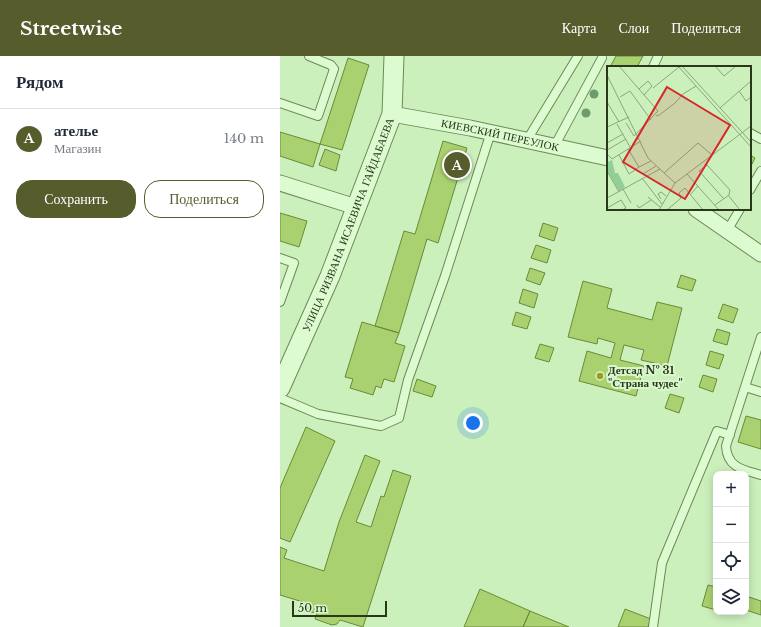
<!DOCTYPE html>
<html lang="ru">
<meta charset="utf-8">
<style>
body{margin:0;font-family:"Libre Baskerville",serif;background:#f6f6f7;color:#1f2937}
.controls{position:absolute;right:12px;bottom:12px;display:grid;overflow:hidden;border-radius:8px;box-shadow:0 2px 10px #0003}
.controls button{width:36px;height:36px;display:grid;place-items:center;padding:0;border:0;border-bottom:1px solid #e0e1e3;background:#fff;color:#1f2937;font:20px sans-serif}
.scale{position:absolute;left:12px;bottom:10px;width:95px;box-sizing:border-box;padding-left:4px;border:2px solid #2a371b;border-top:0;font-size:11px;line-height:14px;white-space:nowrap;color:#2a371b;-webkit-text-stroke:3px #d9f7cc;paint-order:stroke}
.you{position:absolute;left:193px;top:367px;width:14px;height:14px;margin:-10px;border:3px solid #fff;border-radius:50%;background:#1a73e8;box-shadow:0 0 0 6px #1a73e833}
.badge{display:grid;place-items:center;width:26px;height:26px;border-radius:50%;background:#575c2d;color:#fff;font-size:13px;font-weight:700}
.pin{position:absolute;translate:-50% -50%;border:2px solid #fff;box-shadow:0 1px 4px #0006}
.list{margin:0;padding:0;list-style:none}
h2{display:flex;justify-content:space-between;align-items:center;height:52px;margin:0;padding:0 16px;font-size:17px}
h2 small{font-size:13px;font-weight:400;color:#747a83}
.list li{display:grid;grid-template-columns:26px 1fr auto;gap:12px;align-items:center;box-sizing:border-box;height:60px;padding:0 16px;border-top:1px solid #e0e1e3}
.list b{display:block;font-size:15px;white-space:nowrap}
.list p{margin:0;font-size:13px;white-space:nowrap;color:#747a83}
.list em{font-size:13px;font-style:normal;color:#747a83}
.actions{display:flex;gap:8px;padding:12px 16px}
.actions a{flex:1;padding:9px 0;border:1px solid #575c2d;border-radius:16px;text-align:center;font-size:14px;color:#575c2d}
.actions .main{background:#575c2d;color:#fff}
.icon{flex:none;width:22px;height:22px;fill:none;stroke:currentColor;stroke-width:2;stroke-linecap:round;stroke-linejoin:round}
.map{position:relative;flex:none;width:481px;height:571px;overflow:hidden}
header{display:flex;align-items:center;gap:24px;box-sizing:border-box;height:56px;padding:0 20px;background:#575c2d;color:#fff}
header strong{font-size:19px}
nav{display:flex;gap:22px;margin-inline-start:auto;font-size:14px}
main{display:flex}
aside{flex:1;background:#fff}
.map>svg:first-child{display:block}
</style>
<header>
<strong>Streetwise</strong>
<nav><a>Карта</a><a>Слои</a><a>Поделиться</a></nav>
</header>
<main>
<aside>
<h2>Рядом<small></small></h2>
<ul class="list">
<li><span class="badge">A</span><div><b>ателье</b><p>Магазин</p></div><em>140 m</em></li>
</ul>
<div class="actions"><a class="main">Сохранить</a><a>Поделиться</a></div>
</aside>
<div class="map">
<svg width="481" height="571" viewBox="0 0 481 571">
<rect width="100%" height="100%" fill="#ccf0bc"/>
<path fill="#a9d16f" stroke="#6a8a39" d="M 336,0 L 363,0 L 357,11 L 330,11 Z
M 68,2 L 89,9 L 62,94 L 40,88 Z
M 0,76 L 40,88 L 33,111 L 0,100 Z
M 163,85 L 187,92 L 158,187 L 147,183 L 119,277 L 95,270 L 124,175 L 135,178 Z
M 45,93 L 60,99 L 56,115 L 39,109 Z
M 470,99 L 475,102 L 470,112 Z
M 0,157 L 27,165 L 19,191 L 0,185 Z
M 263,167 L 278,172 L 274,185 L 259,180 Z
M 256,189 L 271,194 L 267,207 L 251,202 Z
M 250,212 L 265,217 L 260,229 L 246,224 Z
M 401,219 L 416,224 L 412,235 L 397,231 Z
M 303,225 L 332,233 L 327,252 L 372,264 L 377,246 L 402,252 L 387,310 L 361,304 L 364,294 L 344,289 L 340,304 L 364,310 L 356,340 L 299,325 L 307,295 L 331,302 L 335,287 L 318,282 L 317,288 L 288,281 Z
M 243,233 L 258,238 L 254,252 L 239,247 Z
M 443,248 L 458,253 L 453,267 L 438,262 Z
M 236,256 L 251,261 L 247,273 L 232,269 Z
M 82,266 L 119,277 L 115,287 L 125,290 L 114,326 L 104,323 L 101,332 L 96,330 L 93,339 L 70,332 L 73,323 L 65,321 Z
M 437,273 L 450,277 L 447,289 L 433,285 Z
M 260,288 L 274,292 L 269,306 L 255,302 Z
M 430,295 L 444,299 L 439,313 L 426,309 Z
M 423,319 L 437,323 L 433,336 L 419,331 Z
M 137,323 L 156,330 L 152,341 L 133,335 Z
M 390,338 L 404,342 L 399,357 L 385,352 Z
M 466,360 L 481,364 L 481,393 L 458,386 Z
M 26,371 L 55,385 L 10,486 L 0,482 L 0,432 Z
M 85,399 L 100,405 L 76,466 L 91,471 L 101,440 L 104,441 L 113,414 L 131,420 L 83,571 L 60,564 L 57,568 L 52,569 L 35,563 L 37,557 L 20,554 L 23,546 L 0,539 L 0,491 L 7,494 L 4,502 L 44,515 L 59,466 Z
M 428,529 L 436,531 L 436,554 L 422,550 Z
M 200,533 L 250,555 L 243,571 L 184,571 Z
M 466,540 L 481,545 L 481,559 L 466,554 Z
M 345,553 L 371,563 L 368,571 L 338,571 Z
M 250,555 L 289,571 L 243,571 Z"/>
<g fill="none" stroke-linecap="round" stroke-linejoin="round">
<g stroke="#6e8955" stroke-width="10">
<path id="service" d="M 373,11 L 378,0
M 0,47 L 38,60 L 54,13 L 51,9 L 29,0
M 470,77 L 481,83
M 247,84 L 298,0
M 274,91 L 322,2
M 470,134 L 481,115
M 447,175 L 460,153
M 0,202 L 14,207 L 0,246
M 481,281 L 446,390 C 447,412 464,414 481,419
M 465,331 L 481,336
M 0,342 L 38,358 L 101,370 L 119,362 L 128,324 L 165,220 L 211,76
M 373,571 L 382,507 L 437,375 L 450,379"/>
</g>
<g stroke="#6e8955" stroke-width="17">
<g id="minor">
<path id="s1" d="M 112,58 L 190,72 L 328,102"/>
<path d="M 0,127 L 76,151"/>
<path d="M 416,153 L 481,198"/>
</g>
</g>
<g stroke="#6e8955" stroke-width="21">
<g id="tertiary">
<path id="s2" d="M 0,332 L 50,220 L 112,58 L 114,0"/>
</g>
</g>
<use href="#service" stroke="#ddfbd0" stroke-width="8"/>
<use href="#minor" stroke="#ddfbd0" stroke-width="15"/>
<use href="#tertiary" stroke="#ddfbd0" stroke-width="19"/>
</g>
<g fill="#6d9b6d">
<circle cx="314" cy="38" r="4.5"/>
<circle cx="306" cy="57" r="4.5"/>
</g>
<circle fill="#9c9a21" stroke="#d9f7cc" stroke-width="1.5" cx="320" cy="320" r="4"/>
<g text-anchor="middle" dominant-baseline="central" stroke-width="4" stroke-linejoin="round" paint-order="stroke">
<g font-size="11" fill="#2a371b" stroke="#d9f7cc">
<text stroke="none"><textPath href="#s1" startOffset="110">КИЕВСКИЙ ПЕРЕУЛОК</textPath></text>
<text stroke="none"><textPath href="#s2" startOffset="177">УЛИЦА РИЗВАНА ИСАЕВИЧА ГАЙДАБАЕВА</textPath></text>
</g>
<g font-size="11" font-weight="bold" fill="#2a371b" stroke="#d9f7cc" text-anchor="start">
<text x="328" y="314">Детсад № 31<tspan x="328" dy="13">"Страна чудес"</tspan></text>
</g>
</g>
<g transform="translate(327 10)">
<rect width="144" height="144" fill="#ccf0bc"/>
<path d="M 5,94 L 8,107 L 11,107 L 18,121 L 12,125 L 0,104 L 0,96 Z" fill="#90cf97"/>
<path fill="none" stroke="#8ba67c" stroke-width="1" d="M 12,0 L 51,45 L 27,70 L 19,57M 71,0 L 144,81M 75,0 L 144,76M 108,0 L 117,10 L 129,0M 0,9 L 41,92 L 68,117M 46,22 L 72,1M 32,23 L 41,15 L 45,20 L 37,29M 132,25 L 139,35 L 144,31M 13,31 L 23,25 L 44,54M 0,36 L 12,56M 113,42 L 144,15M 49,49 L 51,50 L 68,37 L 76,28 L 89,20M 10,58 L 23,81M 0,61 L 22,51M 0,77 L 16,68M 0,84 L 19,73M 0,88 L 5,93 L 34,75M 12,89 L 22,108 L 32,101 L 21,83M 32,101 L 44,95M 0,105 L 12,126M 57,107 L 91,77 L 105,89M 36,108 L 49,100M 80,108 L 112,144M 35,112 L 55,138M 16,123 L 24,137M 83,129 L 91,120M 121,129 L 133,144M 41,131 L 53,141M 0,132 L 53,103M 54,133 L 51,128 L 54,126 L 59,130M 30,139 L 32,142 L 44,134M 108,139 L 122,129 L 123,124 L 100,99 L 92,105 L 117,133M 0,142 L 14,134 L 19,142 L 15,144M 52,144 L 68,117 L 144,60M 60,144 L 74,132 L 72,127 L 78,122 L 96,144"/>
<path fill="#d62828" fill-opacity="0.15" stroke="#d62828" stroke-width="2" d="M 60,21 L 123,59 L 78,133 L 16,96 Z"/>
<rect width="144" height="144" fill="none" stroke="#2a371b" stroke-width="2"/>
</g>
</svg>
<div class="controls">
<button>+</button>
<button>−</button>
<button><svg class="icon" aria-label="locate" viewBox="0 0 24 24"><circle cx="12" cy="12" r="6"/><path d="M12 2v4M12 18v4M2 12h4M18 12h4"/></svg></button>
<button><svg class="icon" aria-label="layers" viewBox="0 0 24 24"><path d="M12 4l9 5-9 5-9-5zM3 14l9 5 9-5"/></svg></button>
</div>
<div class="scale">50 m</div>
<div class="you"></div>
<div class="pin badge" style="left:177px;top:109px">A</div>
</div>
</main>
